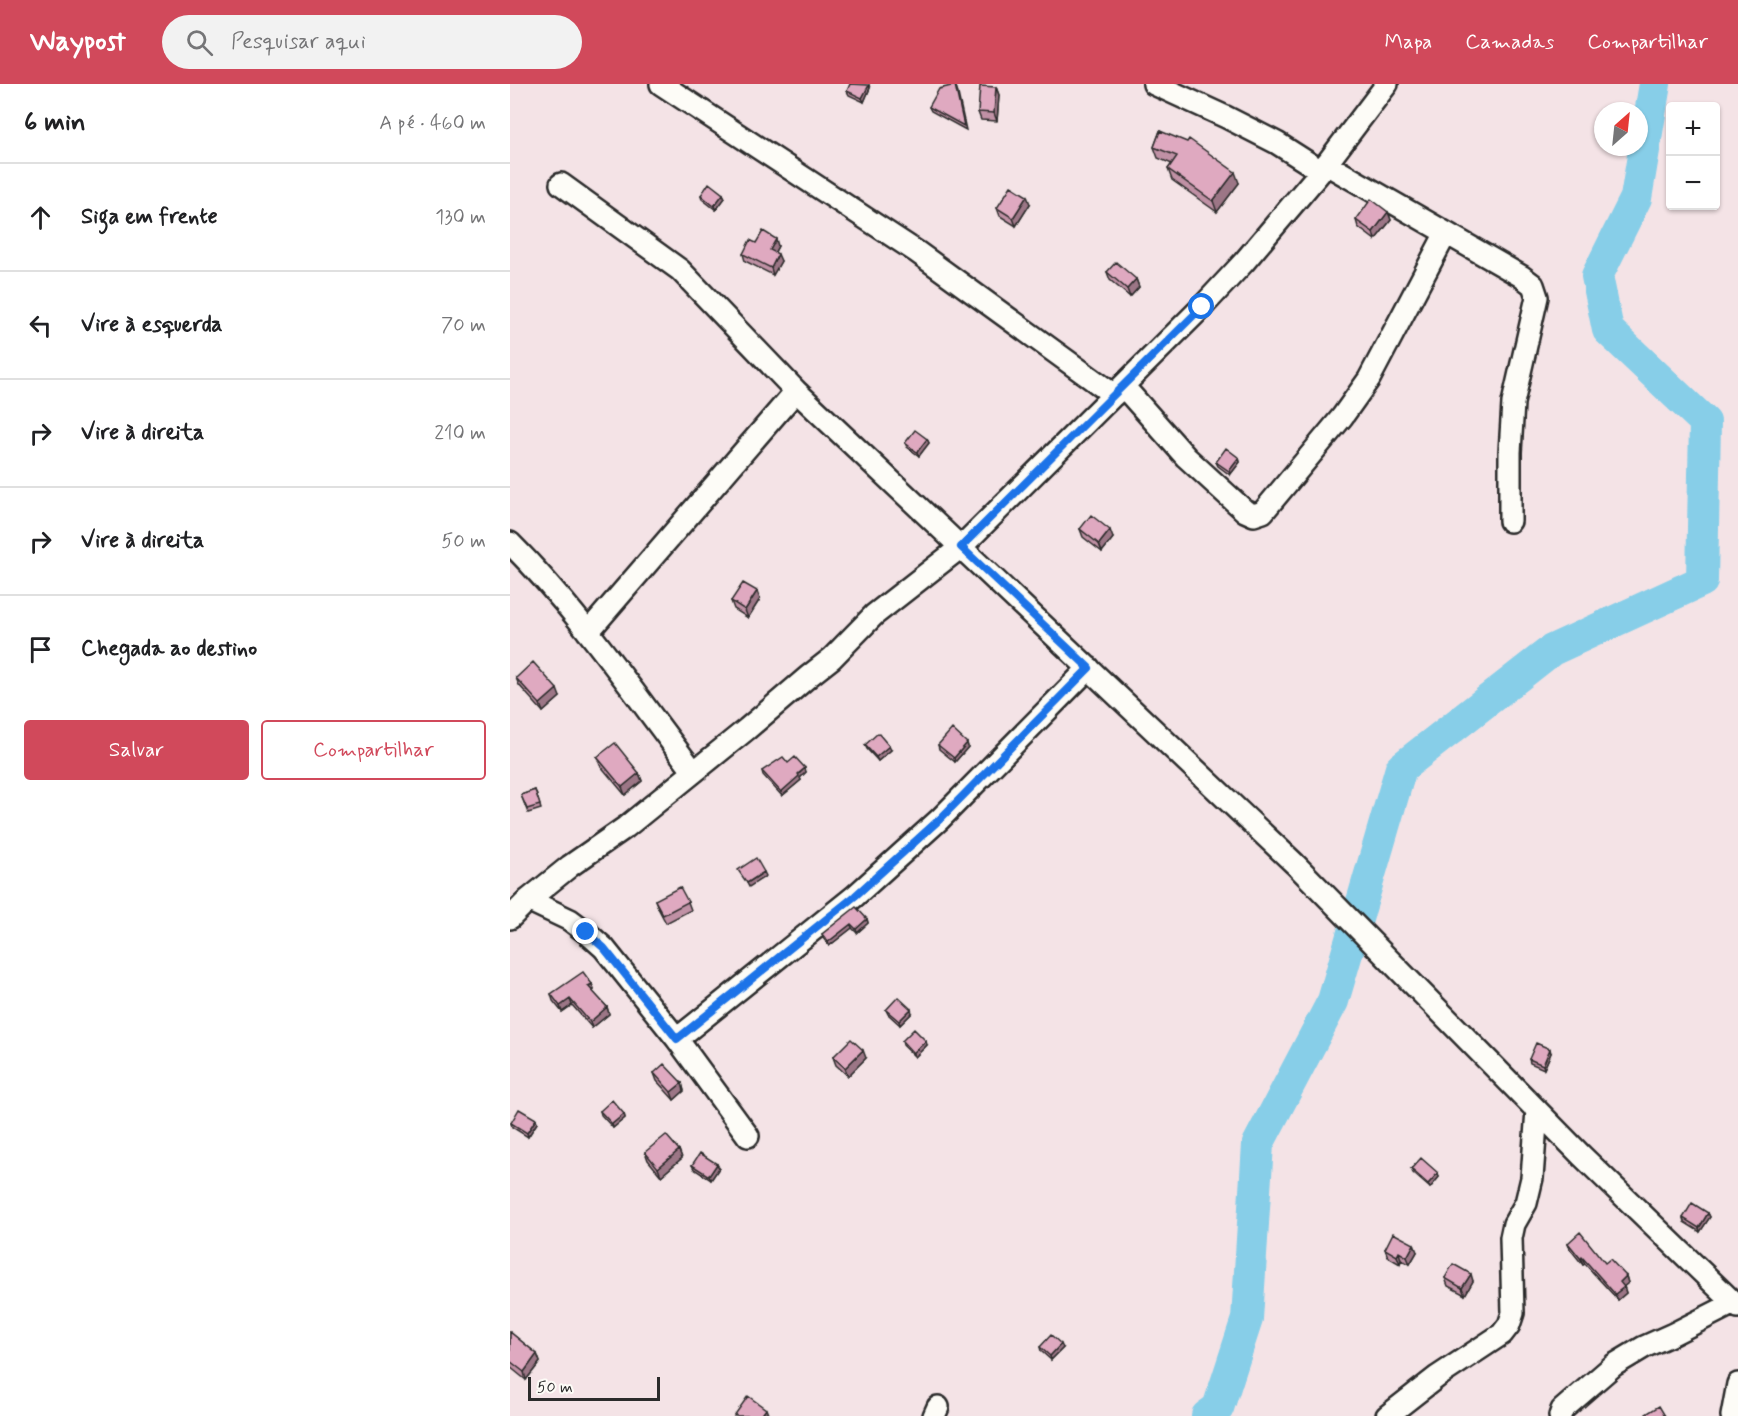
<!DOCTYPE html>
<html lang="pt">
<meta charset="utf-8">
<style>
body{margin:0;font-family:Mynerve,sans-serif;background:#f2f2f2;color:#202124}
.controls{position:absolute;right:18px;top:18px;display:grid;overflow:hidden;border-radius:6px;box-shadow:0 2px 4px #0004}
.controls button{width:54px;height:54px;display:grid;place-items:center;padding:0;border:0;border-bottom:2px solid #e0e0e0;background:#fff;color:#202124;font:30px sans-serif}
.compass{position:absolute;left:1084px;top:18px;width:54px;height:54px;border-radius:50%;background:#fff;box-shadow:0 2px 4px #0004;rotate:27deg}
.scale{position:absolute;left:18px;bottom:15px;width:132px;box-sizing:border-box;padding-left:6px;border:3px solid #2b2b2b;border-top:0;font-size:16px;line-height:21px;white-space:nowrap;color:#2b2b2b;-webkit-text-stroke:4px #fdfcf7;paint-order:stroke}
.stop{position:absolute;width:18px;height:18px;margin:-14px;border:4px solid #1a73e8;border-radius:50%;background:#fff}
.stop.end{background:#1a73e8;border-color:#fff;box-shadow:0 2px 6px #0008}
.list{margin:0;padding:0;list-style:none}
h2{display:flex;justify-content:space-between;align-items:center;height:78px;margin:0;padding:0 24px;font-size:26px}
h2 small{font-size:20px;font-weight:400;color:#757577}
.list li{display:grid;grid-template-columns:39px 1fr auto;gap:18px;align-items:center;box-sizing:border-box;height:108px;padding:0 24px;border-top:2px solid #e0e0e0}
.list b{display:block;font-size:22px;white-space:nowrap}
.list em{font-size:20px;font-style:normal;color:#757577}
.actions{display:flex;gap:12px;padding:18px 24px}
.actions a{flex:1;padding:14px 0;border:2px solid #d1495b;border-radius:6px;text-align:center;font-size:21px;color:#d1495b}
.actions .main{background:#d1495b;color:#fff}
.icon{flex:none;width:33px;height:33px;fill:none;stroke:currentColor;stroke-width:2;stroke-linecap:round;stroke-linejoin:round}
.map{position:relative;flex:none;width:1228px;height:1332px;overflow:hidden}
header{display:flex;align-items:center;gap:36px;box-sizing:border-box;height:84px;padding:0 30px;background:#d1495b;color:#fff}
header strong{font-size:28px}
nav{display:flex;gap:33px;margin-inline-start:auto;font-size:21px}
.search{width:420px;height:54px;background:#f2f2f2;display:flex;align-items:center;gap:15px;box-sizing:border-box;padding:0 21px;border-radius:33px;color:#757577;font-size:22px}
main{display:flex}
aside{flex:1;background:#fff}
.map>svg:first-child{display:block}
</style>
<header>
<strong>Waypost</strong>
<div class="search"><svg class="icon" aria-label="search" viewBox="0 0 24 24"><circle cx="10" cy="10" r="6"/><path d="M15 15l6 6"/></svg>Pesquisar aqui</div>
<nav><a>Mapa</a><a>Camadas</a><a>Compartilhar</a></nav>
</header>
<main>
<aside>
<h2>6 min<small>A pé · 460 m</small></h2>
<ul class="list">
<li><svg class="icon" aria-label="ahead" viewBox="0 0 24 24"><path d="M12 20V5M6 11l6-6 6 6"/></svg><div><b>Siga em frente</b></div><em>130 m</em></li>
<li><svg class="icon" aria-label="left" viewBox="0 0 24 24"><path d="M17 20v-9H6M10 6l-5 5 5 5"/></svg><div><b>Vire à esquerda</b></div><em>70 m</em></li>
<li><svg class="icon" aria-label="right" viewBox="0 0 24 24"><path d="M7 20v-9h11M14 6l5 5-5 5"/></svg><div><b>Vire à direita</b></div><em>210 m</em></li>
<li><svg class="icon" aria-label="right" viewBox="0 0 24 24"><path d="M7 20v-9h11M14 6l5 5-5 5"/></svg><div><b>Vire à direita</b></div><em>50 m</em></li>
<li><svg class="icon" aria-label="arrive" viewBox="0 0 24 24"><path d="M6 21V4h12l-3 4 3 4H6"/></svg><div><b>Chegada ao destino</b></div></li>
</ul>
<div class="actions"><a class="main">Salvar</a><a>Compartilhar</a></div>
</aside>
<div class="map">
<svg width="1228" height="1332" viewBox="0 0 1228 1332">
<rect width="100%" height="100%" fill="#f4e3e6"/>
<filter id="ink" filterUnits="userSpaceOnUse"><feTurbulence type="fractalNoise" baseFrequency=".0167" numOctaves="2"/><feDisplacementMap in="SourceGraphic" scale="12" xChannelSelector="R" yChannelSelector="G"/><feConvolveMatrix kernelMatrix="1 2 1 2 8 2 1 2 1" color-interpolation-filters="sRGB"/></filter>
<g filter="url(#ink)">
<g fill="none" stroke-linecap="round" stroke-linejoin="round">
<path stroke="#87cee8" stroke-width="32" d="M 697,1332 L 708,1324 L 737,1235 L 748,1060 L 823,917 L 891,684 L 1042,566 L 1192,497 L 1195,338 L 1098,246 L 1087,192 L 1126,114 L 1145,0"/>
<g stroke="#2b2b2b" stroke-width="26">
<path id="minor" d="M 151,0 L 407,168 L 604,311
M 644,0 L 716,33 L 767,59 L 811,87
M 816,80 L 1011,192 L 1023,201 L 1027,213 L 1003,319 L 1000,368 L 1000,437
M 51,100 L 170,186 L 286,307 L 785,780 L 1071,1071 L 1228,1223
M 613,302 L 676,373 L 735,427 L 744,431 L 753,428 L 832,333 L 859,295 L 936,149
M 0,459 C 69,528 125,611 184,688
M 78,548 L 286,307
M 18,816 L 60,836 L 76,848 L 94,864 L 167,955 L 238,1052
M 0,834 L 18,816 L 60,782 L 116,743 L 237,645 L 299,592 L 322,574 L 364,531 L 451,463 L 692,223 L 734,178 L 811,87 L 877,0
M 167,955 L 345,812 L 430,735 L 579,584
M 424,1332 L 428,1323
M 877,1332 L 927,1293 L 992,1250 L 999,1241 L 1003,1229 L 1001,1154 L 1004,1140 L 1016,1119 L 1022,1094 L 1027,1026
M 1050,1332 L 1052,1326 L 1104,1281 L 1134,1263 L 1163,1250 L 1224,1219
M 1222,1332 L 1228,1300"/>
</g>
<use href="#minor" stroke="#fdfcf7" stroke-width="21"/>
</g>
<path fill="#c091a5" stroke="#2b2b2b" stroke-width="1.5" d="M 445,1 L 447,5 L 456,46 L 421,27 L 419,23 Z
M 486,3 L 489,11 L 487,37 L 471,36 L 468,28 Z
M 360,4 L 354,18 L 339,11 L 337,7 Z
M 650,47 L 729,99 L 707,128 L 662,96 L 658,85 L 662,80 L 648,74 L 644,63 Z
M 213,110 L 215,114 L 206,126 L 192,115 L 191,111 Z
M 520,120 L 506,142 L 490,132 L 487,124 Z
M 878,128 L 881,136 L 865,156 L 848,143 L 846,136 Z
M 246,159 L 268,162 L 265,168 L 271,177 L 263,191 L 235,177 L 233,170 Z
M 597,188 L 626,195 L 629,203 L 620,213 L 600,196 Z
M 417,355 L 419,359 L 409,372 L 397,363 L 395,359 Z
M 729,374 L 730,378 L 720,391 L 708,382 L 706,378 Z
M 570,445 L 603,454 L 592,468 L 573,453 Z
M 250,515 L 238,534 L 224,525 L 221,517 Z
M 6,594 L 50,613 L 33,628 L 9,601 Z
M 457,659 L 458,663 L 445,678 L 429,665 L 428,661 Z
M 355,661 L 381,666 L 368,677 L 357,665 Z
M 87,673 L 129,689 L 132,697 L 115,711 L 90,681 Z
M 278,679 L 296,688 L 290,694 L 291,696 L 272,712 L 253,691 L 252,687 Z
M 25,706 L 31,725 L 18,729 L 11,711 Z
M 145,816 L 178,818 L 181,826 L 156,839 L 148,824 Z
M 357,835 L 358,839 L 347,849 L 342,844 L 319,862 L 313,854 L 312,850 Z
M 82,900 L 84,906 L 82,907 L 97,923 L 99,930 L 82,944 L 62,921 L 52,928 L 43,917 L 41,910 Z
M 376,926 L 402,929 L 390,941 L 378,930 Z
M 392,957 L 417,961 L 405,973 L 393,961 Z
M 1041,969 L 1034,985 L 1020,979 L 1019,975 Z
M 323,973 L 356,974 L 338,992 L 326,981 Z
M 144,989 L 172,999 L 174,1007 L 164,1016 L 147,997 Z
M 90,1027 L 114,1030 L 115,1034 L 103,1044 L 91,1031 Z
M 1,1039 L 27,1039 L 18,1053 L 2,1043 Z
M 169,1066 L 172,1074 L 151,1092 L 138,1076 L 135,1068 Z
M 207,1080 L 209,1084 L 201,1096 L 184,1085 L 182,1081 Z
M 901,1085 L 928,1089 L 929,1093 L 920,1104 L 903,1089 Z
M 1198,1129 L 1200,1133 L 1190,1148 L 1174,1138 L 1173,1134 Z
M 1058,1159 L 1095,1179 L 1116,1192 L 1118,1199 L 1114,1202 L 1116,1209 L 1108,1216 L 1075,1180 L 1073,1181 L 1060,1165 Z
M 875,1165 L 907,1168 L 900,1180 L 891,1176 L 890,1180 L 878,1173 Z
M 935,1194 L 963,1197 L 955,1211 L 938,1202 Z
M 0,1248 L 27,1270 L 30,1278 L 16,1296 L 0,1283 Z
M 530,1263 L 553,1264 L 541,1276 L 531,1267 Z"/>
<path fill="#9c7686" stroke="#2b2b2b" stroke-width="1.5" d="M 359,1 L 360,4 L 354,18 L 352,14 Z
M 486,3 L 489,11 L 487,37 L 484,29 Z
M 725,88 L 729,99 L 707,128 L 703,117 Z
M 213,110 L 215,114 L 206,126 L 204,122 Z
M 517,112 L 520,120 L 506,142 L 503,134 Z
M 878,128 L 881,136 L 865,156 L 863,148 Z
M 266,155 L 268,162 L 262,173 L 260,166 Z
M 268,170 L 271,177 L 263,191 L 261,184 Z
M 626,195 L 629,203 L 620,213 L 617,205 Z
M 417,355 L 419,359 L 409,372 L 407,368 Z
M 729,374 L 730,378 L 720,391 L 719,387 Z
M 600,446 L 603,454 L 592,468 L 589,460 Z
M 247,507 L 250,515 L 238,534 L 235,526 Z
M 47,605 L 50,613 L 33,628 L 30,620 Z
M 457,659 L 458,663 L 445,678 L 444,674 Z
M 379,662 L 381,666 L 368,677 L 366,673 Z
M 295,684 L 296,688 L 290,694 L 291,696 L 272,712 L 271,708 Z
M 129,689 L 132,697 L 115,711 L 112,703 Z
M 254,788 L 256,792 L 239,803 L 237,799 Z
M 357,835 L 358,839 L 347,849 L 346,845 Z
M 341,840 L 342,844 L 319,862 L 318,858 Z
M 82,900 L 84,906 L 80,909 L 78,902 Z
M 60,915 L 62,921 L 52,928 L 50,922 Z
M 97,923 L 99,930 L 82,944 L 80,938 Z
M 401,925 L 402,929 L 390,941 L 389,937 Z
M 416,957 L 417,961 L 405,973 L 403,969 Z
M 1040,965 L 1041,969 L 1034,985 L 1033,981 Z
M 353,966 L 356,974 L 338,992 L 335,984 Z
M 172,999 L 174,1007 L 164,1016 L 161,1008 Z
M 114,1030 L 115,1034 L 103,1044 L 102,1040 Z
M 26,1035 L 27,1039 L 18,1053 L 17,1049 Z
M 169,1066 L 172,1074 L 151,1092 L 148,1084 Z
M 207,1080 L 209,1084 L 201,1096 L 199,1092 Z
M 928,1089 L 929,1093 L 920,1104 L 918,1100 Z
M 1198,1129 L 1200,1133 L 1190,1148 L 1189,1144 Z
M 904,1160 L 907,1168 L 900,1180 L 897,1173 Z
M 889,1168 L 891,1176 L 890,1180 L 887,1172 Z
M 1072,1173 L 1075,1180 L 1073,1181 L 1071,1175 Z
M 961,1190 L 963,1197 L 955,1211 L 952,1204 Z
M 1116,1192 L 1118,1199 L 1112,1204 L 1110,1198 Z
M 1114,1203 L 1116,1209 L 1108,1216 L 1105,1210 Z
M 551,1260 L 553,1264 L 541,1276 L 540,1272 Z
M 27,1270 L 30,1278 L 16,1296 L 14,1288 Z
M 256,1325 L 259,1332 L 251,1332 Z"/>
<path fill="#dfa9c0" stroke="#2b2b2b" stroke-width="1.5" d="M 340,0 L 359,1 L 352,14 L 337,7 Z
M 445,1 L 454,42 L 419,23 L 429,5 Z
M 470,2 L 486,3 L 484,29 L 468,28 Z
M 650,47 L 677,58 L 679,55 L 725,88 L 703,117 L 658,85 L 667,72 L 644,63 Z
M 199,99 L 213,110 L 204,122 L 191,111 Z
M 501,102 L 517,112 L 503,134 L 487,124 Z
M 861,115 L 878,128 L 863,148 L 846,136 Z
M 253,147 L 266,155 L 260,166 L 268,170 L 261,184 L 233,170 L 240,156 L 246,159 Z
M 606,178 L 626,195 L 617,205 L 597,188 Z
M 405,346 L 417,355 L 407,368 L 395,359 Z
M 716,364 L 729,374 L 719,387 L 706,378 Z
M 581,431 L 600,446 L 589,460 L 570,445 Z
M 233,499 L 247,507 L 235,526 L 221,517 Z
M 23,578 L 47,605 L 30,620 L 6,594 Z
M 442,645 L 457,659 L 444,674 L 428,661 Z
M 368,649 L 379,662 L 366,673 L 355,661 Z
M 105,659 L 129,689 L 112,703 L 87,673 Z
M 273,673 L 278,679 L 285,673 L 295,684 L 288,690 L 289,692 L 271,708 L 252,687 Z
M 25,706 L 30,721 L 17,725 L 11,711 Z
M 246,774 L 254,788 L 237,799 L 228,786 Z
M 170,803 L 178,818 L 153,831 L 145,816 Z
M 346,823 L 357,835 L 346,845 L 341,840 L 318,858 L 312,850 Z
M 73,888 L 82,900 L 78,902 L 97,923 L 80,938 L 60,915 L 50,922 L 41,910 Z
M 388,913 L 401,925 L 389,937 L 376,926 Z
M 404,945 L 416,957 L 403,969 L 392,957 Z
M 341,955 L 353,966 L 335,984 L 323,973 Z
M 1026,959 L 1040,965 L 1033,981 L 1019,975 Z
M 154,980 L 172,999 L 161,1008 L 144,989 Z
M 102,1016 L 114,1030 L 102,1040 L 90,1027 Z
M 9,1025 L 26,1035 L 17,1049 L 1,1039 Z
M 156,1051 L 169,1066 L 148,1084 L 135,1068 Z
M 190,1069 L 207,1080 L 199,1092 L 182,1081 Z
M 911,1074 L 928,1089 L 918,1100 L 901,1085 Z
M 1182,1119 L 1198,1129 L 1189,1144 L 1173,1134 Z
M 1070,1148 L 1095,1179 L 1100,1175 L 1116,1192 L 1110,1198 L 1114,1203 L 1105,1210 L 1072,1173 L 1071,1175 L 1058,1159 Z
M 883,1149 L 904,1160 L 897,1173 L 889,1168 L 887,1172 L 875,1165 Z
M 943,1180 L 961,1190 L 952,1204 L 935,1194 Z
M 0,1248 L 27,1270 L 14,1288 L 0,1277 Z
M 541,1251 L 551,1260 L 540,1272 L 530,1263 Z
M 238,1312 L 256,1325 L 251,1332 L 224,1332 Z
M 1149,1322 L 1155,1332 L 1137,1332 L 1136,1330 Z"/>
</g>
<g fill="none" stroke-linecap="round" stroke-linejoin="round" filter="url(#ink)">
<path stroke="#1a73e8" stroke-width="8" d="M 76,848 L 94,864 L 167,955 L 345,812 L 430,735 L 579,584 L 451,463 L 692,223"/>
</g>
</svg>
<div class="controls">
<button>+</button>
<button>−</button>
</div>
<svg class="compass" viewBox="-18 -18 36 36"><path d="M0-13l5 13h-10z" fill="#e53935"/><path d="M0 13l5-13h-10z" fill="#757577"/></svg>
<div class="scale">50 m</div>
<div class="stop" style="left:692px;top:223px"></div>
<div class="stop end" style="left:76px;top:848px"></div>
</div>
</main>
